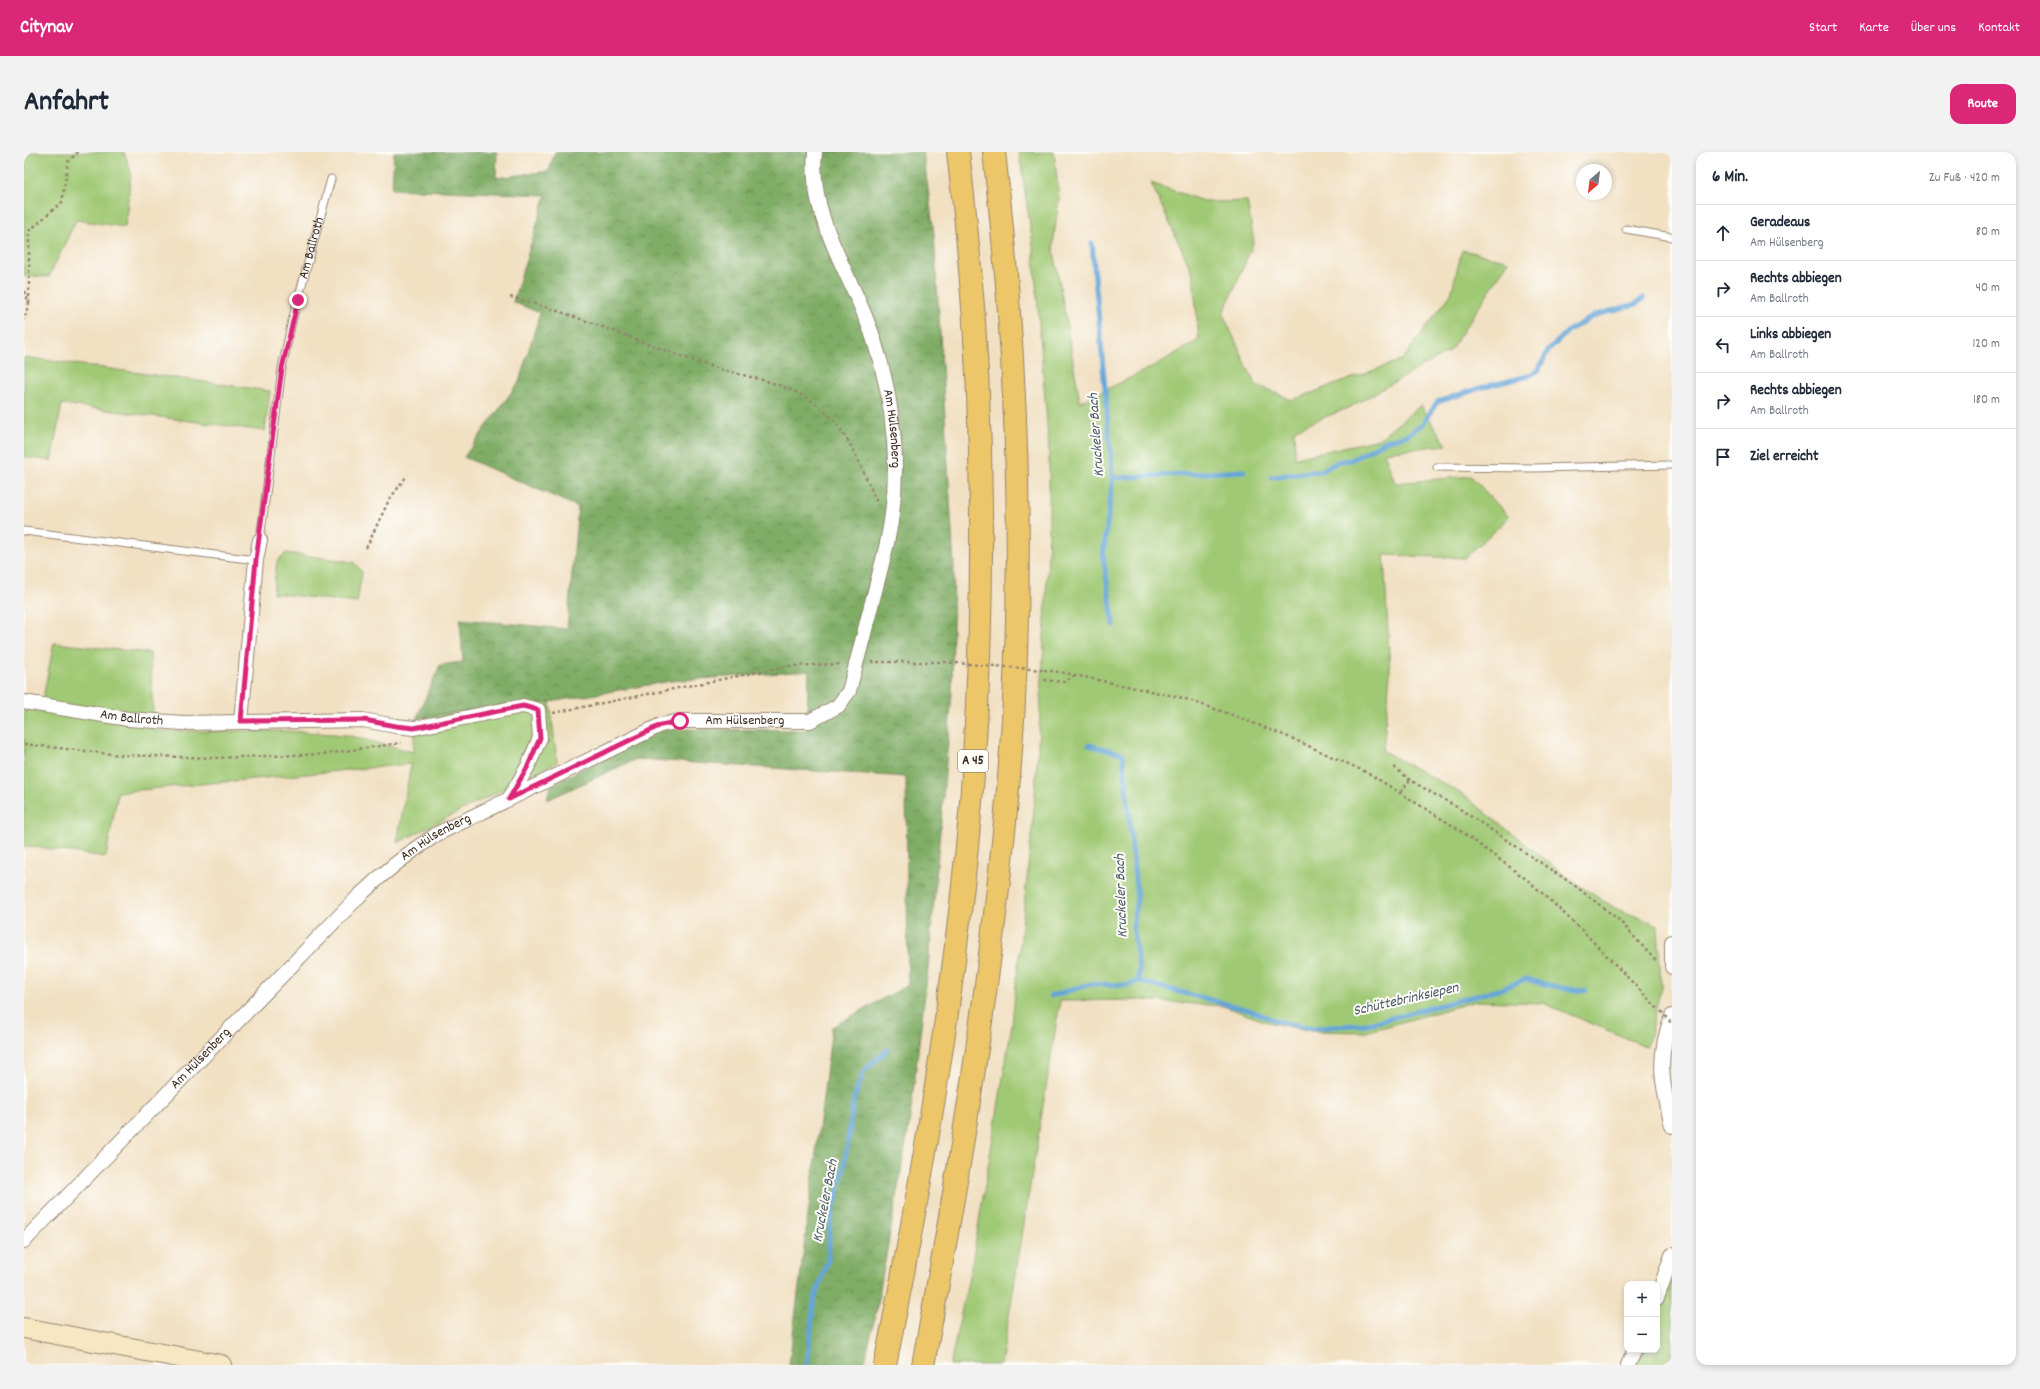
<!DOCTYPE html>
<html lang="de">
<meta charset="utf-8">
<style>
body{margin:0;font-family:Dekko,sans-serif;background:#f2f2f3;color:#1f2937}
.controls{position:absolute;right:12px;bottom:12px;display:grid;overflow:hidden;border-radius:8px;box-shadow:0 2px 6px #0003}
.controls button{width:36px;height:36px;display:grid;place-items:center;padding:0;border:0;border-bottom:1px solid #e0e1e3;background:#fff;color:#1f2937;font:20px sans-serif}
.compass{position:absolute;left:1552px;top:12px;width:36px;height:36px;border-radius:50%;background:#fff;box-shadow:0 2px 6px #0003;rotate:208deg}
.stop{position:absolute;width:12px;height:12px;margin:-9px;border:3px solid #db2777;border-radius:50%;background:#fff}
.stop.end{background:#db2777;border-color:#fff;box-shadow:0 1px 4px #0008}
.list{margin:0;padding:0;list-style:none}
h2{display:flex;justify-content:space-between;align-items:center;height:52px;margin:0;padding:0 16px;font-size:17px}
h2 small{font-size:13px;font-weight:400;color:#747a83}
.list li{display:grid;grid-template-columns:26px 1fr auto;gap:12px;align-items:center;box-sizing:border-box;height:56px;padding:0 16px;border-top:1px solid #e0e1e3}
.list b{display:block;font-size:15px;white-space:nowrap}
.list p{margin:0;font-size:13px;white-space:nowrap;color:#747a83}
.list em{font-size:13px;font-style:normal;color:#747a83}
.icon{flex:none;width:22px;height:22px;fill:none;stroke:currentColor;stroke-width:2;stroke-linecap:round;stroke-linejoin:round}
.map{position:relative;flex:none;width:1648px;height:1213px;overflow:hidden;border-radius:12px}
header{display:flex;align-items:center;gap:24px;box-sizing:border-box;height:56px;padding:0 20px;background:#db2777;color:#fff}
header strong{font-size:19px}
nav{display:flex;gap:22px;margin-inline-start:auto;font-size:14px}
.intro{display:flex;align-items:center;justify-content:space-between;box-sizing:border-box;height:96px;padding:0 24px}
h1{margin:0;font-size:28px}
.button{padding:10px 18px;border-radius:12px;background:#db2777;color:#fff;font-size:14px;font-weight:700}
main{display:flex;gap:24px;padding:0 24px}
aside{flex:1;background:#fff;border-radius:12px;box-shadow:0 2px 6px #0003}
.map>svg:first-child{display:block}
</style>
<header>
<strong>Citynav</strong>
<nav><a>Start</a><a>Karte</a><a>Über uns</a><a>Kontakt</a></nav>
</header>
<div class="intro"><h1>Anfahrt</h1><a class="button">Route</a></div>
<main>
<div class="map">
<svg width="1648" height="1213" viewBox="0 0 1648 1213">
<defs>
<pattern id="forest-crowns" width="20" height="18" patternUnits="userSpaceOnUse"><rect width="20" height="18" fill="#80ad66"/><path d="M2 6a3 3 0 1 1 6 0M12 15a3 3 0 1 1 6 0" fill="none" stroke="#6a8d53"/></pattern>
</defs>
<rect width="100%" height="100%" fill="#fdfcf7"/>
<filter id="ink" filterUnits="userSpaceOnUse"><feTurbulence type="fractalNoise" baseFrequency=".025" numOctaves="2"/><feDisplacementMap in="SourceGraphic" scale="8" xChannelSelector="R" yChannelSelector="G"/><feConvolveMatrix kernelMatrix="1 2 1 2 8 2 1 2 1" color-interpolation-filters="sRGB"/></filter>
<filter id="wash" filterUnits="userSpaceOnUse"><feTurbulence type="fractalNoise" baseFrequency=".012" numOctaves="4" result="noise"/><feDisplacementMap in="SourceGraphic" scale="16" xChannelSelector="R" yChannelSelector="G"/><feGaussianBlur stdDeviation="0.9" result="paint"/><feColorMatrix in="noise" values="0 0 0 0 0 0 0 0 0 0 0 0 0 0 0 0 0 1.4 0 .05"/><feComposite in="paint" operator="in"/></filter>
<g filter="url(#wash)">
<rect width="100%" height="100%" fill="#f1e0c2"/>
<path fill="#a0c975" stroke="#6e7a4a" d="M 0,0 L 100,0 L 107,20 L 101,75 L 52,68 L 25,125 L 0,124 Z
M 995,0 L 1030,0 L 1035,46 L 1029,93 L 1056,250 L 1126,216 L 1175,188 L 1169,122 L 1127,31 L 1182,50 L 1223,49 L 1230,90 L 1199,162 L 1231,232 L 1268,248 L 1378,208 L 1427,142 L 1438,98 L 1485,109 L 1426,199 L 1326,255 L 1270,278 L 1271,306 L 1355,287 L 1397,253 L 1422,293 L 1360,300 L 1371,331 L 1447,324 L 1485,365 L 1441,406 L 1360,403 L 1366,521 L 1359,599 L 1437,641 L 1548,729 L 1591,756 L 1634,773 L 1637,835 L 1623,895 L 1519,851 L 1452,849 L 1342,880 L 1287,879 L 1243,870 L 1199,854 L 1117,848 L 1036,849 L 977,1213 L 926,1213 L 948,1111 L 988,872 L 1010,657 L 1018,529 L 1025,383 L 1025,298 L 1009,93 Z
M 0,205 L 246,239 L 241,279 L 38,252 L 27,309 L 0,305 Z
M 262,401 L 330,410 L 338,420 L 333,451 L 249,441 L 253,409 Z
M 30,491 L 126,501 L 130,579 L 265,579 L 323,583 L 389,600 L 393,565 L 526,550 L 533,610 L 373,691 L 387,612 L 94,640 L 82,705 L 4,694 L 0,697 L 0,542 L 19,546 Z
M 1648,1129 L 1648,1213 L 1610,1213 L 1617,1198 L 1633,1198 L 1633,1164 Z"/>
<path fill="url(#forest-crowns)" stroke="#5e6c42" d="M 370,0 L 473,0 L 472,26 L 525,19 L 531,0 L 899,0 L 910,82 L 930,413 L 928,542 L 904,817 L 885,974 L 851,1165 L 840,1213 L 765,1213 L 808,875 L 884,833 L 882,625 L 612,607 L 523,648 L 527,633 L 638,577 L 782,578 L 785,519 L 647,529 L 526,550 L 393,565 L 416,513 L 439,510 L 436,467 L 543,477 L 554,355 L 440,305 L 495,230 L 516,161 L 489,150 L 522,43 L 368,37 Z"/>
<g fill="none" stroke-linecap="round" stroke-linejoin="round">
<path stroke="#65a5d8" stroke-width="5" d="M 1068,91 L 1089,326 L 1079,404 L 1090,473
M 1248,325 L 1297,319 L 1316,309 L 1327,308 L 1362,289 L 1383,283 L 1399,272 L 1413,250 L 1456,236 L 1504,224 L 1514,219 L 1524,199 L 1545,178 L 1572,163 L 1612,152 L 1619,146
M 1089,326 L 1220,319
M 1114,829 L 1225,858 L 1253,869 L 1288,876 L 1344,872 L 1474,838 L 1502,827 L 1531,835 L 1561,839
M 1027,844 L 1067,832 L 1105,833 L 1114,829 L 1115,817 L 1109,774 L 1113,745 L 1099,602 L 1065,593
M 783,1213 L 790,1149 L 804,1108 L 806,1071 L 820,1016 L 830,946 L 840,919 L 863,898"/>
</g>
</g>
<g filter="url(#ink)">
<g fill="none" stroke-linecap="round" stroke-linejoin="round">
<g stroke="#968570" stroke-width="9">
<g id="lane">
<path d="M 1602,77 L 1648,85"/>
<path d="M 1413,315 L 1509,316 L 1648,313"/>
<path d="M 0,379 L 232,408"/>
<path id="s1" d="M 236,388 L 258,216 L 268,169 L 307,27"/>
</g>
</g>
<g stroke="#968570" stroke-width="16">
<g id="street">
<path id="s2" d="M 791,0 C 784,67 829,124 849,185 C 871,251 878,323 863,391 C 856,422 847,452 840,482"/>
<path id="s3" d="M 0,550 L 104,567 L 159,571 L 339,568 L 372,574 L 390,576 L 499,554 L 514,558 L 516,586 L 504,614 L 485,647"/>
<path d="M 217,569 L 232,408 L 236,388"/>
<path d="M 1648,790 L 1648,815"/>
<path d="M 1648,864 C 1632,907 1638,931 1648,974"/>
<path id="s4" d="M 0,1089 L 335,744 C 359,721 384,701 413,682 L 637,573 L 656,569 L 786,569 L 814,554 L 825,539"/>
<path d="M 1633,1146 L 1648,1103"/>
<path d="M 1604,1213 L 1611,1198"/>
</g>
</g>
<g stroke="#968570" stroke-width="22">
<path id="secondary" d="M 0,1176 L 197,1213"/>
</g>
<g stroke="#968570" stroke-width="24">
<path id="highway" d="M 861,1213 C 899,1023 933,831 948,637 C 963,426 960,210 934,0
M 899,1213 C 935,1022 967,831 984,637 C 1002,429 994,207 970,0"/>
</g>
<path stroke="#968570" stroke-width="2.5" stroke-dasharray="3 3" stroke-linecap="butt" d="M 0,139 L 5,151 L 0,168
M 486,145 C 556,163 621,193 689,215 C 728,227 765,229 798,257 C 826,281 839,320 854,353
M 5,151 L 5,79 L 38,50 L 44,10 L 54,0
M 342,396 L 365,348 L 382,325
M 847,510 L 920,510
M 1020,518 L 1041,521 L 1159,546 L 1214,565 L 1267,586 L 1344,621 L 1434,677 L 1506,730 L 1557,777 L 1635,858
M 1020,528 L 1040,530 L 1051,523
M 529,561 L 764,514 L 818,512
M 0,592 L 96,603 L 190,606 L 300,602 L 377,591
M 1370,615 L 1386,628 L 1436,657 L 1550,733 L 1595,768 L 1633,810
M 1377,640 L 1386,628"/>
<use href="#lane" stroke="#fff" stroke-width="7"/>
<use href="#street" stroke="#fff" stroke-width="14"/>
<use href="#secondary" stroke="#f7e8c3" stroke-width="20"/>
<use href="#highway" stroke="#ecc669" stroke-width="22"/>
<g stroke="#968570" stroke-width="16" stroke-linecap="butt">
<path id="street-bridge" d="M 825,539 L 840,482"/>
</g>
<path stroke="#968570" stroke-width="2.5" stroke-dasharray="3 3" stroke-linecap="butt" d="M 920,510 L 1020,518
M 1637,859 L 1648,872"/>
<use href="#street-bridge" stroke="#fff" stroke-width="14"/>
</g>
</g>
<g fill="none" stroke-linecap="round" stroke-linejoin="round" filter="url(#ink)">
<path stroke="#db2777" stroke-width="5" d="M 274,148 L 258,216 L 247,296 L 232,408 L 217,569 L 340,568 L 372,574 L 390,576 L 499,554 L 514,558 L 516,586 L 504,614 L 485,647 L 637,573 L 656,569"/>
</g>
<g text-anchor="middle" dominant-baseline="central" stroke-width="4" stroke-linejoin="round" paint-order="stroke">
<rect fill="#fdfcf7" stroke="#75695f" stroke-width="1" x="934" y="598" width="30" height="22" rx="3"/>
<g font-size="13" font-weight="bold" fill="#3b2a1e">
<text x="949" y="609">A 45</text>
</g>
<g font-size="14" fill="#3b2a1e" stroke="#fdfcf7">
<text stroke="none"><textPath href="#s1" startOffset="297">Am Ballroth</textPath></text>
<text stroke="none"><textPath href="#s2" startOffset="290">Am Hülsenberg</textPath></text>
<text stroke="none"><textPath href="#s3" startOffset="109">Am Ballroth</textPath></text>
<text stroke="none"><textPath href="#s4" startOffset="914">Am Hülsenberg</textPath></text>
<text stroke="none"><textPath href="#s4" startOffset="578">Am Hülsenberg</textPath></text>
<text stroke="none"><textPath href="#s4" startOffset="254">Am Hülsenberg</textPath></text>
</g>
<g font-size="15" font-style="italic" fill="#4c5b68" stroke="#fdfcf7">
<text transform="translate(1073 283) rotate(-94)">Kruckeler Bach</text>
<text transform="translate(1098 744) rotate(-92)">Kruckeler Bach</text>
<text transform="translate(1382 848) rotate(-13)">Schüttebrinksiepen</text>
<text transform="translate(802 1049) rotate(-79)">Kruckeler Bach</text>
</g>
</g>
</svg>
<div class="controls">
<button>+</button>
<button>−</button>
</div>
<svg class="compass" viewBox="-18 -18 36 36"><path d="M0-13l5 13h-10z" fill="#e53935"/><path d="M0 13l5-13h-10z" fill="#747a83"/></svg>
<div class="stop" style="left:656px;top:569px"></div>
<div class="stop end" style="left:274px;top:148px"></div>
</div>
<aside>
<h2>6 Min.<small>Zu Fuß · 420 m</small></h2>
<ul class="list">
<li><svg class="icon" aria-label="ahead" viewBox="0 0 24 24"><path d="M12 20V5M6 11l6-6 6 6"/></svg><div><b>Geradeaus</b><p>Am Hülsenberg</p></div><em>80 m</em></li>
<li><svg class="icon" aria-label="right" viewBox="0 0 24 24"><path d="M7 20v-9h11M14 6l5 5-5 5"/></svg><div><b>Rechts abbiegen</b><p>Am Ballroth</p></div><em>40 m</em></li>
<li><svg class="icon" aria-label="left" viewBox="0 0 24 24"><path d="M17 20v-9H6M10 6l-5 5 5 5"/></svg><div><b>Links abbiegen</b><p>Am Ballroth</p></div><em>120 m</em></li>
<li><svg class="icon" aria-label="right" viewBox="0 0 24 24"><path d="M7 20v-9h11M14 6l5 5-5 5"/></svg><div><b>Rechts abbiegen</b><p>Am Ballroth</p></div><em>180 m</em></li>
<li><svg class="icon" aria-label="arrive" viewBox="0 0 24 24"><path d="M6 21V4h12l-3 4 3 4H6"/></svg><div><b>Ziel erreicht</b></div></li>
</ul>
</aside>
</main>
